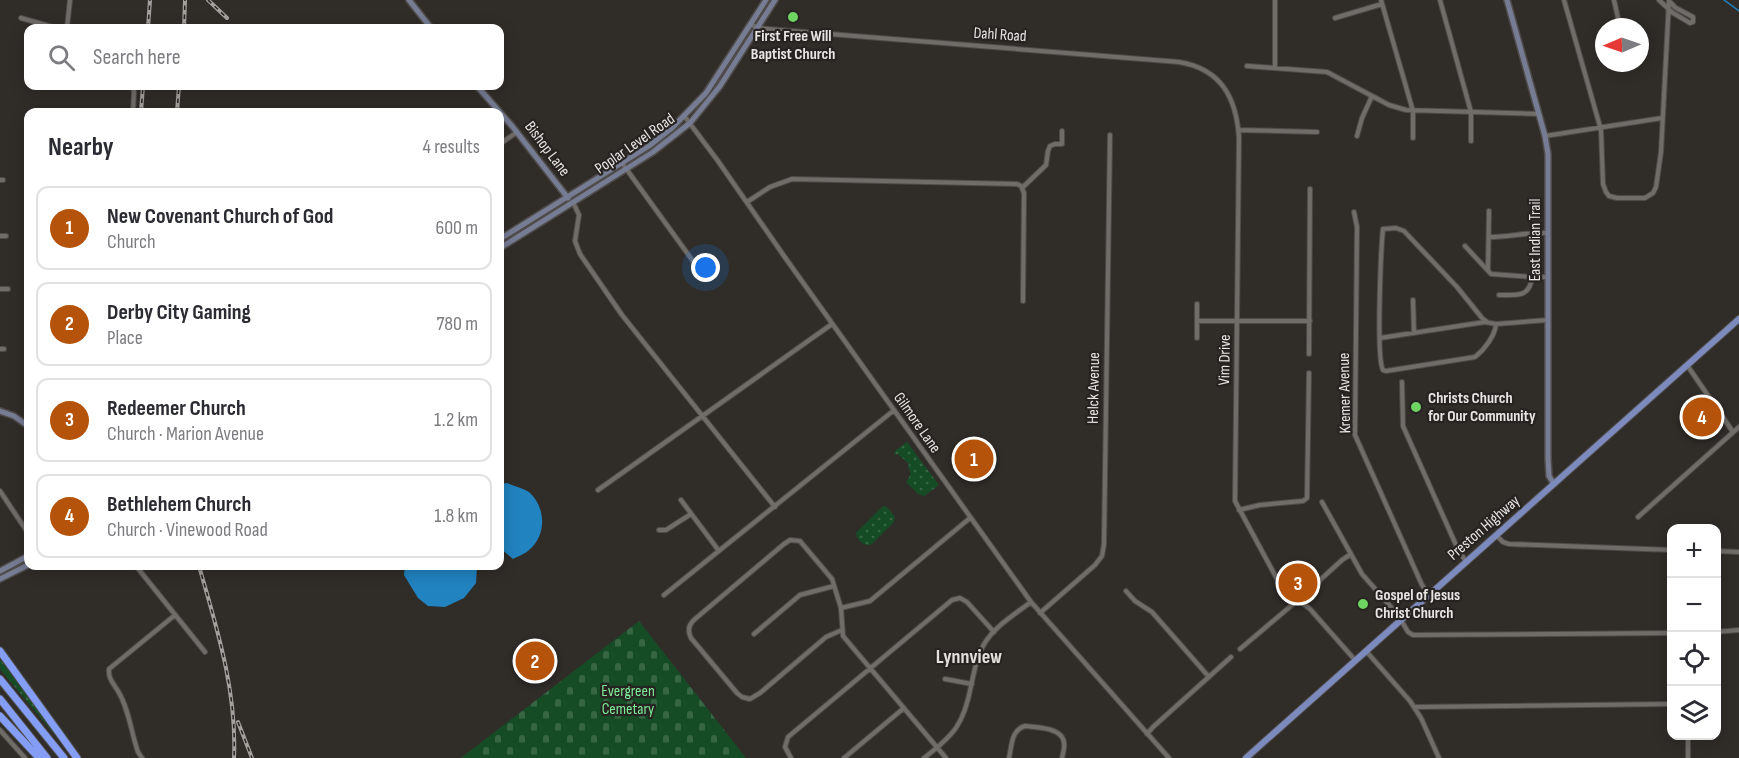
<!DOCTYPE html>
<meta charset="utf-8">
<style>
body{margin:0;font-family:"Sofia Sans Condensed",sans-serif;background:#f7f7f7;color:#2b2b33}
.controls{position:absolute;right:18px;bottom:18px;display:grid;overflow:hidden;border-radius:12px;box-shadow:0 3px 15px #0003}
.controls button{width:54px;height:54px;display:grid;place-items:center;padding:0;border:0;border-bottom:2px solid #e1e1e2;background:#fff;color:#2b2b33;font:30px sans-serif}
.compass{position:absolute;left:1595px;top:18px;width:54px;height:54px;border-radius:50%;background:#fff;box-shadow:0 3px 15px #0003;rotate:268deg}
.you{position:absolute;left:706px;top:268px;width:21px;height:21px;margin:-15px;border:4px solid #fff;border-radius:50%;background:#1a73e8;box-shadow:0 0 0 9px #1a73e833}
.badge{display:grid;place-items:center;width:39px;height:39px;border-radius:50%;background:#b45309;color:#fff;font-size:20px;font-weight:700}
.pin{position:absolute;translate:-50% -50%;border:3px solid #fff;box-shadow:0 2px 6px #0006}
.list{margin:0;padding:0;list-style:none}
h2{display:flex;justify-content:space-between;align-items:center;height:78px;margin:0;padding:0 24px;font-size:26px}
h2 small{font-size:20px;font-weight:400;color:#7c7c81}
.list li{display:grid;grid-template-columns:39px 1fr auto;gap:18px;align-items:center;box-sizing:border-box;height:84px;margin:0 12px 12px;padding:0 12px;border:2px solid #e1e1e2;border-radius:12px}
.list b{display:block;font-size:22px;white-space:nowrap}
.list p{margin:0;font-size:20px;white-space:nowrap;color:#7c7c81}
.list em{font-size:20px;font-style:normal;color:#7c7c81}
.icon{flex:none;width:33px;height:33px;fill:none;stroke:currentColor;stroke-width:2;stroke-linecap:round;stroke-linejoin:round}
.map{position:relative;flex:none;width:1739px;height:758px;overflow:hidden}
.search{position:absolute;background:#fff;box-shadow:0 3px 15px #0003;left:24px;top:24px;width:480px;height:66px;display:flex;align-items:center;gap:15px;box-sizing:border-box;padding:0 21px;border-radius:12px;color:#7c7c81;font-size:22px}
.panel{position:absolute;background:#fff;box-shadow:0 3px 15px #0003;left:24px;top:108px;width:480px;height:462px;border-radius:12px}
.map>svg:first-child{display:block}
</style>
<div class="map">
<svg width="1739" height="758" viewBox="0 0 1739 758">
<defs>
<pattern id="grass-dots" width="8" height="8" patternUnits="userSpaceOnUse" patternTransform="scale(1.5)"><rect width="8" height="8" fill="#154c26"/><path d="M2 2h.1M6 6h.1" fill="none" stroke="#376645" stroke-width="1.8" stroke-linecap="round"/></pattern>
<pattern id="cemetery-stones" width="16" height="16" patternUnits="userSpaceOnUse" patternTransform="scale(1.5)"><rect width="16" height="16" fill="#154c26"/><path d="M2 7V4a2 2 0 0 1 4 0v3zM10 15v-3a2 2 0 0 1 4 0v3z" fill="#376645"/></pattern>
</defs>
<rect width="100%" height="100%" fill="#302d29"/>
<path fill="url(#grass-dots)" d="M 907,442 L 939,485 L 924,496 L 918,494 L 906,482 C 910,477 912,473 908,467 L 909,464 L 898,454 L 894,455 L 896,450 Z
M 883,506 L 887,507 L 895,517 L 894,522 L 872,544 C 865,548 857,540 856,533 Z
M 0,659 L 64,745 L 64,746 L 0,669 Z"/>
<path fill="url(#cemetery-stones)" d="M 639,621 L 746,758 L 461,758 Z"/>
<path fill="#2183c0" d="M 507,483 C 514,486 523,488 529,492 C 546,507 547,535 529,550 C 525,554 518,556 513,559 L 500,548 L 500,484 Z
M 405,566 L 477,566 L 476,583 L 464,598 L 445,607 L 428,606 L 418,598 L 404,575 Z"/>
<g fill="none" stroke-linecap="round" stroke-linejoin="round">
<path stroke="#2183c0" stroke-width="1.5" d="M 1724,0 L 1739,11"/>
<g stroke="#4e4b49" stroke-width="6">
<path id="street" d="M 1381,0 L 1413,111 L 1413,138
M 1440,0 L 1471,112 L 1471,141
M 1564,0 L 1601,130 L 1603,184 L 1606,192 L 1609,196 L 1617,198 L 1645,198 L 1653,193 L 1656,187 L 1661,152 L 1669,1
M 1614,0 L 1620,27
M 1659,0 L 1673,13 L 1690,23 L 1693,22 L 1693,17 L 1676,8 L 1669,1
M 21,18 L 56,28
M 1335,18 L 1382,4
M 751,24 L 757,28 L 792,31 L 1179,62 C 1221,69 1236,97 1239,137 L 1235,501 L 1284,592 L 1292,604
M 67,28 L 70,0
M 1629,63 L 1630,67
M 1247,66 L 1327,72 L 1389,105 L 1406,110 L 1539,114
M 1275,67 L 1275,0
M 133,86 L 134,92 L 133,112
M 685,117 L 718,161 L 784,256 L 1031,602 L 1169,758
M 1238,130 L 1317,132
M 1357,136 L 1362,118 L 1372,96
M 1545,136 L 1662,118
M 500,144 L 517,132
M 622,163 L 698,268
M 0,180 L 3,180
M 1022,188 L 1046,165 L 1048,151 L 1050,146 L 1055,144 L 1062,144 L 1062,131
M 573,202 L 579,215 L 575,241 L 580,254 L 622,315 L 775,507
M 747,202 L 770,187 L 792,179 L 1017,184 L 1021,186 L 1024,193 L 1023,301
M 1354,212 L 1357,227 L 1355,435 L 1422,585 L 1429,595
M 0,236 L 6,236
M 1489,237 C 1509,237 1528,232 1548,233
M 1465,246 L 1491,274 L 1532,277 L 1548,277
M 1488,270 L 1489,211
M 0,289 L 8,289
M 1499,295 C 1516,295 1530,298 1532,277
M 1413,300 L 1414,333
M 1197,304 L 1197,338
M 1198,321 L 1310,321
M 1487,322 L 1482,318 L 1457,287 L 1404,231 L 1396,228 L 1383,229 C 1381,249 1376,359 1383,370 L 1386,371 L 1475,357 C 1484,350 1495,336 1496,324
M 1380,338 L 1485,322 L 1496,324 L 1548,320
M 0,349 L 4,349
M 1309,354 L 1310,189
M 1687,365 L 1733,432
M 1402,382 L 1403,426 L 1456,545 L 1466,562
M 598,490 L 832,324
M 0,491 L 28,533
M 681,500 L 719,551
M 1322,502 L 1362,574 L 1398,615 L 1408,632 L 1413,635 L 1672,633
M 1239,510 L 1260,505 L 1303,501 L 1307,498 L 1309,373
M 1638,517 L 1739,427
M 659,530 L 666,530 L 691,514
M 1496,535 L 1503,542 L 1509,544 L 1672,550
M 1716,551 L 1739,552
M 136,566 L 205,652
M 1126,591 L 1135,601 L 1152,612 L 1209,677
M 664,595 L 893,411
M 1298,600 L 1310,609 L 1355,660
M 841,608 L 870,601 L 970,518
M 1040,613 L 1095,565 L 1102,556 L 1104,544 L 1110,135
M 842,630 L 826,637 L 760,693 L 750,699 L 742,697 L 737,693 L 691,638 C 687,630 689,624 695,619 L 784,544 L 790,540 L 800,541 L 832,579 L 841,608 L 843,636 L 946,758
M 1716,632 L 1739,630
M 754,634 L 800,595 L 834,586
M 1240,649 L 1298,600 L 1342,560 L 1351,554
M 1366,651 L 1410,701 L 1421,718 L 1439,758
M 945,679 L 972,684
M 1414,707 L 1672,704
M 0,730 L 25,758
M 1147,734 L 1153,727 L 1231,657
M 1688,736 L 1688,758
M 142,758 L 138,752 C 131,732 129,709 118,691 C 113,683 108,678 109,669 L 175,615
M 791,758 L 785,747 L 788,737 L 952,600 L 960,598 L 967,602 L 994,632
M 844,758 L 904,708
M 924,758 C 954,735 964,724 971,686 C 974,673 976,658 983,646 C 993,627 1014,615 1031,602
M 1009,758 C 1012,745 1011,730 1025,726 C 1037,727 1063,728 1064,743 C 1065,748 1063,753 1062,758"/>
</g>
<g stroke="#4e4b49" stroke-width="8">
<path id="secondary" d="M 409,0 L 431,28
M 1507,0 L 1545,136 L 1548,154 L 1548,458 L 1549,476 L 1554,484
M 477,86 L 512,126 L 568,198
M 500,239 L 649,146 L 672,128 L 706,93 L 766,0
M 500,248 L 653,152 L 690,123 L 720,86 L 775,0
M 0,411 L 14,416 L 28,426
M 0,571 L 28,556
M 0,579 L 28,565"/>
</g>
<g stroke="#4e4b49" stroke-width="8">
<path id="primary" d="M 1246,758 L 1739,319"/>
</g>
<g stroke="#4e4b49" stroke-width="9">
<path id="highway" d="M 0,651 L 77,758
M 0,679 L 64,758
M 0,699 L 47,758
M 0,716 L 39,758"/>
</g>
<use href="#street" stroke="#706d69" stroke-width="4"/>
<use href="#secondary" stroke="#767c93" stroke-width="5"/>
<use href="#primary" stroke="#7d8abd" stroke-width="6"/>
<use href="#highway" stroke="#859ef5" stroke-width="7"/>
<g stroke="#a3a09e" stroke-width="4">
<path id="rail" d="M 208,0 L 227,18
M 148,28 L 150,0
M 184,28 L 185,0
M 141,112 L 143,86
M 177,112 L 179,86
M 199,566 C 217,629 237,691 234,758
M 238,722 L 252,758"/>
</g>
<use href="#rail" stroke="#262320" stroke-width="1.5" stroke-dasharray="4.5" stroke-linecap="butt"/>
</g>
<g fill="#6dd361" stroke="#262320" stroke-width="2">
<circle cx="793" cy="17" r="6"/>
<circle cx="1416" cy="407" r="6"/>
<circle cx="1363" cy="604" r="6"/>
</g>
<g text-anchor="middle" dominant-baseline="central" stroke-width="4.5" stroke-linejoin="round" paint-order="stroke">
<g font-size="16" fill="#e8e6e4" stroke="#262320">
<text transform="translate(1000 35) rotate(4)">Dahl Road</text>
<text transform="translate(635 144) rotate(-35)">Poplar Level Road</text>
<text transform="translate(547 149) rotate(53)">Bishop Lane</text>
<text transform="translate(1535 240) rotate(-90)">East Indian Trail</text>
<text transform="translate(1225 360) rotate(-89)">Vim Drive</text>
<text transform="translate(1094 388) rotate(-89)">Helck Avenue</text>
<text transform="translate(1345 393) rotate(-91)">Kremer Avenue</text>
<text transform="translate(917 423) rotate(55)">Gilmore Lane</text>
<text transform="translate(1484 528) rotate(-41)">Preston Highway</text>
</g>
<g font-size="16" font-weight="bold" fill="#e8e6e4" stroke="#262320" text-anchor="start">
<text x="793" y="36" text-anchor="middle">First Free Will<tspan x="793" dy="18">Baptist Church</tspan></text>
<text x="1428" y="398">Christs Church<tspan x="1428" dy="18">for Our Community</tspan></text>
<text x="1375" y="595">Gospel of Jesus<tspan x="1375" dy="18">Christ Church</tspan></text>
</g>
<g font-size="16" fill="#7dec98" stroke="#262320">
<text x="628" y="691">Evergreen<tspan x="628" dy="18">Cemetary</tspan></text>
</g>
<g font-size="20" font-weight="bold" fill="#e3dfdb" stroke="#262320">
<text x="969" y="657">Lynnview</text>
</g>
</g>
</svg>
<div class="controls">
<button>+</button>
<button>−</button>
<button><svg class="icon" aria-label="locate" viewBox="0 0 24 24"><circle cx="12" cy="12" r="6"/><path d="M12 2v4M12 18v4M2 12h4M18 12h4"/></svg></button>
<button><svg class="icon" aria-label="layers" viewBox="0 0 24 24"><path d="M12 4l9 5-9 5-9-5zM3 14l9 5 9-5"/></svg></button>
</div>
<svg class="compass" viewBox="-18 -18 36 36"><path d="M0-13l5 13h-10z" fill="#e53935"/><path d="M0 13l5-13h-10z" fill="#7c7c81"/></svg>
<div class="you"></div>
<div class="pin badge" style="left:974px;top:459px">1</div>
<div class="pin badge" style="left:535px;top:661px">2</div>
<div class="pin badge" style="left:1298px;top:583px">3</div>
<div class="pin badge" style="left:1702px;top:417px">4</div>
<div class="search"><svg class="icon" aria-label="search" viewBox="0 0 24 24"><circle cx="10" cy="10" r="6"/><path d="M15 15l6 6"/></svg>Search here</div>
<section class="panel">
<h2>Nearby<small>4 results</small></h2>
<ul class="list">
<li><span class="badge">1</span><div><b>New Covenant Church of God</b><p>Church</p></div><em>600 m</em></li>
<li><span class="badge">2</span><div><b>Derby City Gaming</b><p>Place</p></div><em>780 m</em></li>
<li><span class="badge">3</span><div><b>Redeemer Church</b><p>Church · Marion Avenue</p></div><em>1.2 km</em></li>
<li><span class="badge">4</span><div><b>Bethlehem Church</b><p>Church · Vinewood Road</p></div><em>1.8 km</em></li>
</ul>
</section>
</div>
